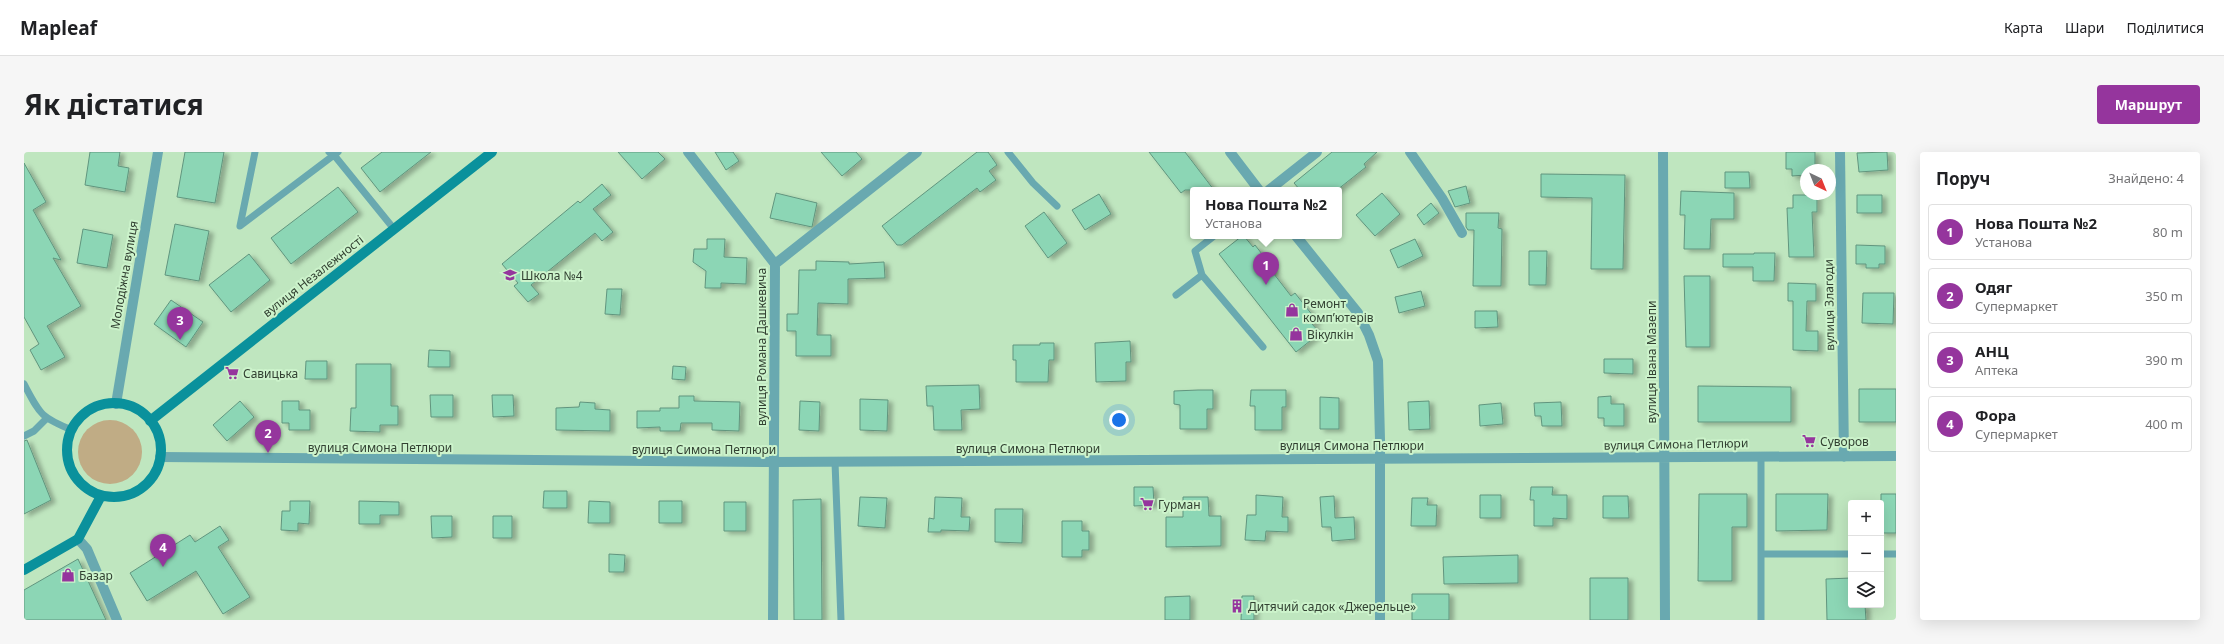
<!DOCTYPE html>
<html lang="uk">
<meta charset="utf-8">
<style>
body{margin:0;font-family:"Noto Sans",sans-serif;background:#f6f6f6;color:#202124}
.controls{position:absolute;right:12px;bottom:12px;display:grid;overflow:hidden;border-radius:4px;box-shadow:0 4px 16px #0002}
.controls button{width:36px;height:36px;display:grid;place-items:center;padding:0;border:0;border-bottom:1px solid #e0e0e0;background:#fff;color:#202124;font:20px sans-serif}
.compass{position:absolute;left:1776px;top:12px;width:36px;height:36px;border-radius:50%;background:#fff;box-shadow:0 4px 16px #0002;rotate:137deg}
.you{position:absolute;left:1095px;top:268px;width:14px;height:14px;margin:-10px;border:3px solid #fff;border-radius:50%;background:#1a73e8;box-shadow:0 0 0 6px #1a73e833}
.badge{display:grid;place-items:center;width:26px;height:26px;border-radius:50%;background:#95359d;color:#fff;font-size:13px;font-weight:700}
.pin{position:absolute;translate:-50% -33px;filter:drop-shadow(0 1px 2px #0008)}
.pin::after{content:'';position:absolute;top:21px;width:14px;height:12px;background:inherit;clip-path:polygon(0 0,100% 0,50% 100%)}
.popup{position:absolute;left:1166px;top:35px;width:152px;height:52px;box-sizing:border-box;display:grid;place-content:center;border-radius:4px;background:#fff;filter:drop-shadow(0 1px 3px #0005);font-size:13px;white-space:nowrap;color:#757577}
.popup b{font-size:15px;color:#202124}
.popup::after{content:'';position:absolute;left:50%;top:100%;margin-left:-8px;border:8px solid transparent;border-top-color:#fff}
.list{margin:0;padding:0;list-style:none}
h2{display:flex;justify-content:space-between;align-items:center;height:52px;margin:0;padding:0 16px;font-size:17px}
h2 small{font-size:13px;font-weight:400;color:#757577}
.list li{display:grid;grid-template-columns:26px 1fr auto;gap:12px;align-items:center;box-sizing:border-box;height:56px;margin:0 8px 8px;padding:0 8px;border:1px solid #e0e0e0;border-radius:4px}
.list b{display:block;font-size:15px;white-space:nowrap}
.list p{margin:0;font-size:13px;white-space:nowrap;color:#757577}
.list em{font-size:13px;font-style:normal;color:#757577}
.icon{flex:none;width:22px;height:22px;fill:none;stroke:currentColor;stroke-width:2;stroke-linecap:round;stroke-linejoin:round}
.map{position:relative;flex:none;width:1872px;height:468px;overflow:hidden;border-radius:4px}
header{display:flex;align-items:center;gap:24px;box-sizing:border-box;height:56px;padding:0 20px;background:#fff;border-bottom:1px solid #e0e0e0}
header strong{font-size:19px}
nav{display:flex;gap:22px;margin-inline-start:auto;font-size:14px}
.intro{display:flex;align-items:center;justify-content:space-between;box-sizing:border-box;height:96px;padding:0 24px}
h1{margin:0;font-size:28px}
.button{padding:10px 18px;border-radius:4px;background:#95359d;color:#fff;font-size:14px;font-weight:700}
main{display:flex;gap:24px;padding:0 24px}
aside{flex:1;background:#fff;border-radius:4px;box-shadow:0 4px 16px #0002}
.map>svg:first-child{display:block}
</style>
<header>
<strong>Mapleaf</strong>
<nav><a>Карта</a><a>Шари</a><a>Поділитися</a></nav>
</header>
<div class="intro"><h1>Як дістатися</h1><a class="button">Маршрут</a></div>
<main>
<div class="map">
<svg width="1872" height="468" viewBox="0 0 1872 468">
<defs>
<filter id="shadow"><feDropShadow dx="4.5" dy="2.5" stdDeviation="2" flood-color="#0004"/></filter>
</defs>
<rect width="100%" height="100%" fill="#bfe6bf"/>
<path fill="#c0ac85" d="M54 300a32 32 0 1 1 64 0a32 32 0 1 1-64 0Z"/>
<path fill="#8cd6b5" stroke="#61957e" filter="url(#shadow)" d="M 66,0 L 96,0 L 94,14 L 105,16 L 101,40 L 61,33 Z
M 161,0 L 200,0 L 191,51 L 153,45 Z
M 358,0 L 407,0 L 356,40 L 337,16 Z
M 594,0 L 634,0 L 641,7 L 618,27 Z
M 691,0 L 709,0 L 715,9 L 702,18 Z
M 797,0 L 832,0 L 838,7 L 818,24 Z
M 953,0 L 964,0 L 973,13 L 965,19 L 972,28 L 956,40 L 953,36 L 878,93 L 873,93 L 858,74 Z
M 1125,0 L 1161,0 L 1190,38 L 1161,38 L 1157,41 Z
M 1308,0 L 1353,0 L 1340,12 L 1342,15 L 1313,38 L 1276,38 L 1270,31 Z
M 1762,0 L 1791,0 L 1791,18 L 1782,18 L 1782,23 L 1768,24 L 1768,17 L 1762,17 Z
M 1863,0 L 1864,18 L 1835,20 L 1833,1 Z
M 0,11 L 22,50 L 9,58 L 37,108 L 29,106 L 57,154 L 23,174 L 41,205 L 17,218 L 6,198 L 15,192 L 0,165 Z
M 1701,20 L 1725,20 L 1726,36 L 1701,36 Z
M 1517,22 L 1601,23 L 1599,117 L 1567,117 L 1568,46 L 1517,45 Z
M 578,32 L 587,43 L 569,57 L 589,80 L 578,89 L 571,81 L 507,133 L 515,142 L 504,150 L 490,134 L 494,131 L 478,112 L 554,49 L 556,51 Z
M 1442,34 L 1446,51 L 1431,55 L 1424,39 Z
M 314,35 L 334,60 L 267,112 L 247,86 Z
M 1657,39 L 1710,41 L 1710,67 L 1687,67 L 1686,97 L 1660,97 L 1661,63 L 1656,63 Z
M 752,41 L 793,51 L 788,75 L 746,66 Z
M 1358,41 L 1376,62 L 1351,84 L 1332,63 Z
M 1075,42 L 1087,62 L 1061,78 L 1048,58 Z
M 1769,43 L 1793,43 L 1793,60 L 1788,60 L 1790,105 L 1765,105 L 1763,56 L 1769,56 Z
M 1833,43 L 1858,43 L 1858,61 L 1833,61 Z
M 1407,51 L 1415,61 L 1400,73 L 1393,63 Z
M 1020,60 L 1043,91 L 1024,106 L 1001,74 Z
M 1442,61 L 1475,61 L 1474,76 L 1478,77 L 1477,134 L 1449,134 L 1450,78 L 1444,78 L 1442,75 Z
M 151,72 L 185,79 L 175,129 L 141,123 Z
M 59,77 L 89,83 L 83,116 L 53,111 Z
M 1218,84 L 1220,84 L 1229,95 L 1231,93 L 1252,120 L 1250,122 L 1267,144 L 1271,141 L 1293,169 L 1288,172 L 1296,181 L 1272,200 L 1195,102 Z
M 683,87 L 701,87 L 700,105 L 723,106 L 722,132 L 697,131 L 697,136 L 681,136 L 682,119 L 669,110 L 670,97 L 683,97 Z
M 1391,87 L 1399,104 L 1374,116 L 1366,98 Z
M 1832,93 L 1861,94 L 1861,112 L 1855,112 L 1855,116 L 1842,116 L 1842,112 L 1832,112 Z
M 1505,99 L 1523,99 L 1522,133 L 1505,133 Z
M 1730,101 L 1751,101 L 1750,129 L 1729,129 L 1729,115 L 1699,115 L 1699,102 L 1730,102 Z
M 225,102 L 246,128 L 207,160 L 185,133 Z
M 792,109 L 825,110 L 825,112 L 860,110 L 861,126 L 824,127 L 824,152 L 794,151 L 793,183 L 807,183 L 807,204 L 772,204 L 772,179 L 763,179 L 763,162 L 774,162 L 775,118 L 792,118 Z
M 1660,124 L 1686,124 L 1686,195 L 1662,195 Z
M 1764,131 L 1792,132 L 1792,149 L 1783,149 L 1782,179 L 1794,179 L 1794,199 L 1769,198 L 1769,149 L 1764,149 Z
M 583,137 L 598,137 L 596,163 L 581,162 Z
M 1397,139 L 1401,154 L 1375,161 L 1371,145 Z
M 1839,141 L 1870,141 L 1869,172 L 1838,171 Z
M 147,148 L 179,170 L 162,195 L 130,172 Z
M 1451,159 L 1473,159 L 1474,175 L 1451,176 Z
M 1106,189 L 1107,210 L 1102,210 L 1102,229 L 1072,230 L 1071,191 Z
M 1016,191 L 1030,191 L 1030,208 L 1025,208 L 1024,230 L 992,230 L 992,208 L 989,208 L 989,193 L 1016,193 Z
M 405,198 L 426,199 L 426,215 L 404,215 Z
M 1580,207 L 1609,207 L 1609,222 L 1580,221 Z
M 282,209 L 303,209 L 303,227 L 281,227 Z
M 332,212 L 367,212 L 367,254 L 374,254 L 374,273 L 356,273 L 356,280 L 326,279 L 327,256 L 332,256 Z
M 649,214 L 662,215 L 661,228 L 648,227 Z
M 955,233 L 956,257 L 937,258 L 938,278 L 910,278 L 909,254 L 903,254 L 902,234 Z
M 1674,234 L 1767,235 L 1767,270 L 1674,270 Z
M 1835,237 L 1872,237 L 1872,270 L 1835,270 Z
M 1174,238 L 1189,238 L 1189,257 L 1183,257 L 1183,277 L 1156,277 L 1156,253 L 1150,252 L 1150,239 Z
M 1227,238 L 1262,238 L 1262,255 L 1258,255 L 1258,278 L 1231,278 L 1231,254 L 1226,254 Z
M 406,243 L 429,243 L 429,265 L 407,265 Z
M 468,243 L 489,243 L 490,264 L 469,265 Z
M 655,244 L 670,244 L 670,249 L 716,250 L 715,279 L 688,278 L 688,271 L 657,271 L 656,279 L 636,279 L 636,275 L 613,276 L 613,259 L 636,259 L 636,256 L 655,256 Z
M 1587,244 L 1587,252 L 1600,252 L 1600,274 L 1580,274 L 1580,266 L 1574,266 L 1574,245 Z
M 1296,245 L 1315,246 L 1315,277 L 1296,277 Z
M 836,247 L 864,248 L 863,279 L 836,278 Z
M 216,249 L 230,265 L 203,289 L 189,273 Z
M 258,249 L 275,249 L 275,258 L 286,258 L 286,278 L 265,278 L 265,271 L 258,271 Z
M 776,249 L 796,250 L 795,279 L 775,278 Z
M 1405,249 L 1406,277 L 1385,278 L 1384,250 Z
M 556,250 L 571,251 L 571,257 L 586,258 L 586,279 L 532,278 L 532,256 L 555,255 Z
M 1537,250 L 1538,274 L 1518,274 L 1517,264 L 1511,264 L 1510,251 Z
M 1477,251 L 1479,272 L 1456,274 L 1455,253 Z
M 3,288 L 27,348 L 0,362 L 0,289 Z
M 1110,335 L 1129,335 L 1130,353 L 1110,354 Z
M 1507,335 L 1529,335 L 1528,343 L 1543,343 L 1543,367 L 1529,366 L 1529,374 L 1510,374 L 1510,348 L 1506,348 Z
M 520,339 L 543,339 L 543,356 L 519,356 Z
M 1675,342 L 1723,342 L 1723,375 L 1708,375 L 1708,429 L 1674,429 Z
M 1752,342 L 1804,342 L 1803,378 L 1752,379 Z
M 1857,342 L 1872,342 L 1872,381 L 1857,381 Z
M 1232,343 L 1259,345 L 1258,365 L 1264,365 L 1264,380 L 1242,379 L 1241,389 L 1221,388 L 1223,363 L 1232,363 Z
M 1456,343 L 1477,343 L 1477,366 L 1456,366 Z
M 1310,344 L 1311,366 L 1330,365 L 1331,387 L 1308,389 L 1307,375 L 1298,375 L 1296,345 Z
M 1579,344 L 1604,344 L 1605,366 L 1579,366 Z
M 836,345 L 863,346 L 861,376 L 834,374 Z
M 911,345 L 938,346 L 937,365 L 946,365 L 945,379 L 917,378 L 917,380 L 904,380 L 905,366 L 910,367 Z
M 1159,345 L 1184,345 L 1185,364 L 1197,364 L 1197,394 L 1142,395 L 1142,365 L 1159,365 Z
M 1388,346 L 1404,346 L 1403,353 L 1413,353 L 1412,374 L 1387,374 Z
M 797,347 L 798,468 L 770,468 L 769,348 Z
M 266,349 L 286,349 L 285,372 L 274,371 L 274,379 L 257,378 L 258,359 L 266,359 Z
M 335,349 L 375,350 L 375,363 L 356,363 L 356,372 L 335,372 Z
M 565,349 L 586,350 L 586,371 L 564,371 Z
M 635,349 L 658,349 L 658,371 L 635,371 Z
M 700,350 L 722,350 L 722,379 L 700,379 Z
M 971,357 L 999,357 L 998,391 L 971,390 Z
M 407,364 L 428,364 L 428,385 L 408,386 Z
M 469,364 L 488,364 L 488,386 L 469,386 Z
M 1038,369 L 1058,369 L 1058,379 L 1065,379 L 1065,398 L 1058,398 L 1058,405 L 1038,405 Z
M 196,374 L 205,388 L 194,395 L 226,445 L 199,462 L 172,419 L 123,449 L 106,421 L 166,383 L 171,390 Z
M 585,402 L 601,403 L 600,420 L 585,420 Z
M 1494,403 L 1494,431 L 1420,432 L 1419,405 Z
M 54,407 L 82,468 L 0,468 L 0,438 Z
M 1566,426 L 1604,426 L 1604,468 L 1566,468 Z
M 1827,426 L 1827,453 L 1841,453 L 1842,468 L 1803,468 L 1802,427 Z
M 1388,442 L 1425,442 L 1425,468 L 1388,468 Z
M 1166,444 L 1166,468 L 1141,468 L 1141,445 Z
M 1218,444 L 1230,444 L 1230,468 L 1217,468 Z"/>
<g fill="none" stroke-linecap="round" stroke-linejoin="round">
<path stroke="#69a9b0" stroke-width="7" d="M 231,0 L 216,74 L 314,0
M 305,0 L 310,3 L 370,77
M 984,0 L 1009,31 L 1033,54
M 1178,123 L 1239,195
M 1152,143 L 1178,123 L 1171,99 L 1190,84
M 0,232 C 16,262 16,265 48,278
M 0,284 L 10,279 L 22,267
M 811,310 L 817,468
M 1737,402 L 1827,402
M 1857,402 L 1872,402
M 1737,468 L 1737,304"/>
<path stroke="#69a9b0" stroke-width="10" d="M 664,0 L 751,112 L 749,468
M 1206,0 L 1235,38
M 1386,0 L 1418,46 L 1438,81
M 1639,0 L 1641,468
M 1816,0 L 1820,305
M 1245,38 L 1293,0
M 1272,84 L 1334,161 L 1345,183 L 1354,209 L 1356,288 L 1356,468
M 751,112 L 893,0
M 92,252 L 134,0
M 136,305 L 749,310 L 1872,304
M 54,387 L 63,397 L 93,468"/>
<path stroke="#0a919c" stroke-width="10" d="M43 298a47 47 0 1 1 94 0a47 47 0 1 1-94 0Z
M 126,269 L 468,0
M 0,418 L 54,387 L 77,344"/>
</g>
<defs>
<g id="school-bare" transform="scale(1.08)"><path d="M0-5L7-2L0 1L-7-2ZM-4 1L0 2.5L4 1V4Q0 6-4 4Z" fill="#95359d" stroke="#ccf3cb" stroke-width="2.5" paint-order="stroke"/></g>
<g id="shop-bare" transform="scale(1.08)"><path d="M-5-2.5h2.3a2.7 3.5 0 0 1 5.4 0H5L5.5 6h-11ZM-1.5-2.5h3a1.5 2.3 0 0 0-3 0Z" fill="#95359d" stroke="#ccf3cb" stroke-width="2.5" paint-order="stroke"/></g>
<g id="supermarket-bare" transform="scale(1.08)"><path d="M-6-5.5h2.5l.6 2H6L4.5 2H-2.5L-4.4-4H-6ZM-1.5 3.2a1.3 1.3 0 1 0 .1 0ZM3 3.2a1.3 1.3 0 1 0 .1 0Z" fill="#95359d" stroke="#ccf3cb" stroke-width="2.5" paint-order="stroke"/></g>
<g id="building-bare" transform="scale(1.08)"><path d="M-4-6H4V6H1V3H-1V6H-4ZM-2.5-4.3h1.7v1.8h-1.7ZM.8-4.3h1.7v1.8H.8ZM-2.5-1h1.7V.8h-1.7ZM.8-1h1.7V.8H.8Z" fill="#95359d" stroke="#ccf3cb" stroke-width="2.5" paint-order="stroke"/></g>
</defs>
<g fill-rule="evenodd">
<use href="#school-bare" x="486" y="123"/>
<use href="#shop-bare" x="1268" y="158"/>
<use href="#shop-bare" x="1272" y="182"/>
<use href="#supermarket-bare" x="208" y="221"/>
<use href="#supermarket-bare" x="1785" y="289"/>
<use href="#supermarket-bare" x="1123" y="352"/>
<use href="#shop-bare" x="44" y="423"/>
<use href="#building-bare" x="1213" y="454"/>
</g>
<g text-anchor="middle" dominant-baseline="central" stroke-width="4" stroke-linejoin="round" paint-order="stroke">
<g font-size="12" fill="#324132" stroke="#ccf3cb">
<text transform="translate(100 123) rotate(-80)">Молодіжна вулиця</text>
<text transform="translate(289 124) rotate(-38)">вулиця Незалежності</text>
<text transform="translate(1805 153) rotate(-91)">вулиця Злагоди</text>
<text transform="translate(737 195) rotate(-90)">вулиця Романа Дашкевича</text>
<text transform="translate(1627 210) rotate(-90)">вулиця Івана Мазепи</text>
<text transform="translate(1652 292) rotate(-1)">вулиця Симона Петлюри</text>
<text x="1328" y="293">вулиця Симона Петлюри</text>
<text x="356" y="295">вулиця Симона Петлюри</text>
<text x="1004" y="296">вулиця Симона Петлюри</text>
<text x="680" y="297">вулиця Симона Петлюри</text>
</g>
<g font-size="12" fill="#324132" stroke="#ccf3cb" text-anchor="start">
<text x="497" y="123">Школа №4</text>
<text x="1279" y="151">Ремонт<tspan x="1279" dy="14">комп’ютерів</tspan></text>
<text x="1283" y="182">Вікулкін</text>
<text x="219" y="221">Савицька</text>
<text x="1796" y="289">Суворов</text>
<text x="1134" y="352">Гурман</text>
<text x="55" y="423">Базар</text>
<text x="1224" y="454">Дитячий садок «Джерельце»</text>
</g>
</g>
</svg>
<div class="controls">
<button>+</button>
<button>−</button>
<button><svg class="icon" aria-label="layers" viewBox="0 0 24 24"><path d="M12 4l9 5-9 5-9-5zM3 14l9 5 9-5"/></svg></button>
</div>
<svg class="compass" viewBox="-18 -18 36 36"><path d="M0-13l5 13h-10z" fill="#e53935"/><path d="M0 13l5-13h-10z" fill="#757577"/></svg>
<div class="you"></div>
<div class="pin badge" style="left:1242px;top:133px">1</div>
<div class="popup"><b>Нова Пошта №2</b>Установа</div>
<div class="pin badge" style="left:244px;top:301px">2</div>
<div class="pin badge" style="left:156px;top:188px">3</div>
<div class="pin badge" style="left:139px;top:415px">4</div>
</div>
<aside>
<h2>Поруч<small>Знайдено: 4</small></h2>
<ul class="list">
<li><span class="badge">1</span><div><b>Нова Пошта №2</b><p>Установа</p></div><em>80 m</em></li>
<li><span class="badge">2</span><div><b>Одяг</b><p>Супермаркет</p></div><em>350 m</em></li>
<li><span class="badge">3</span><div><b>АНЦ</b><p>Аптека</p></div><em>390 m</em></li>
<li><span class="badge">4</span><div><b>Фора</b><p>Супермаркет</p></div><em>400 m</em></li>
</ul>
</aside>
</main>
